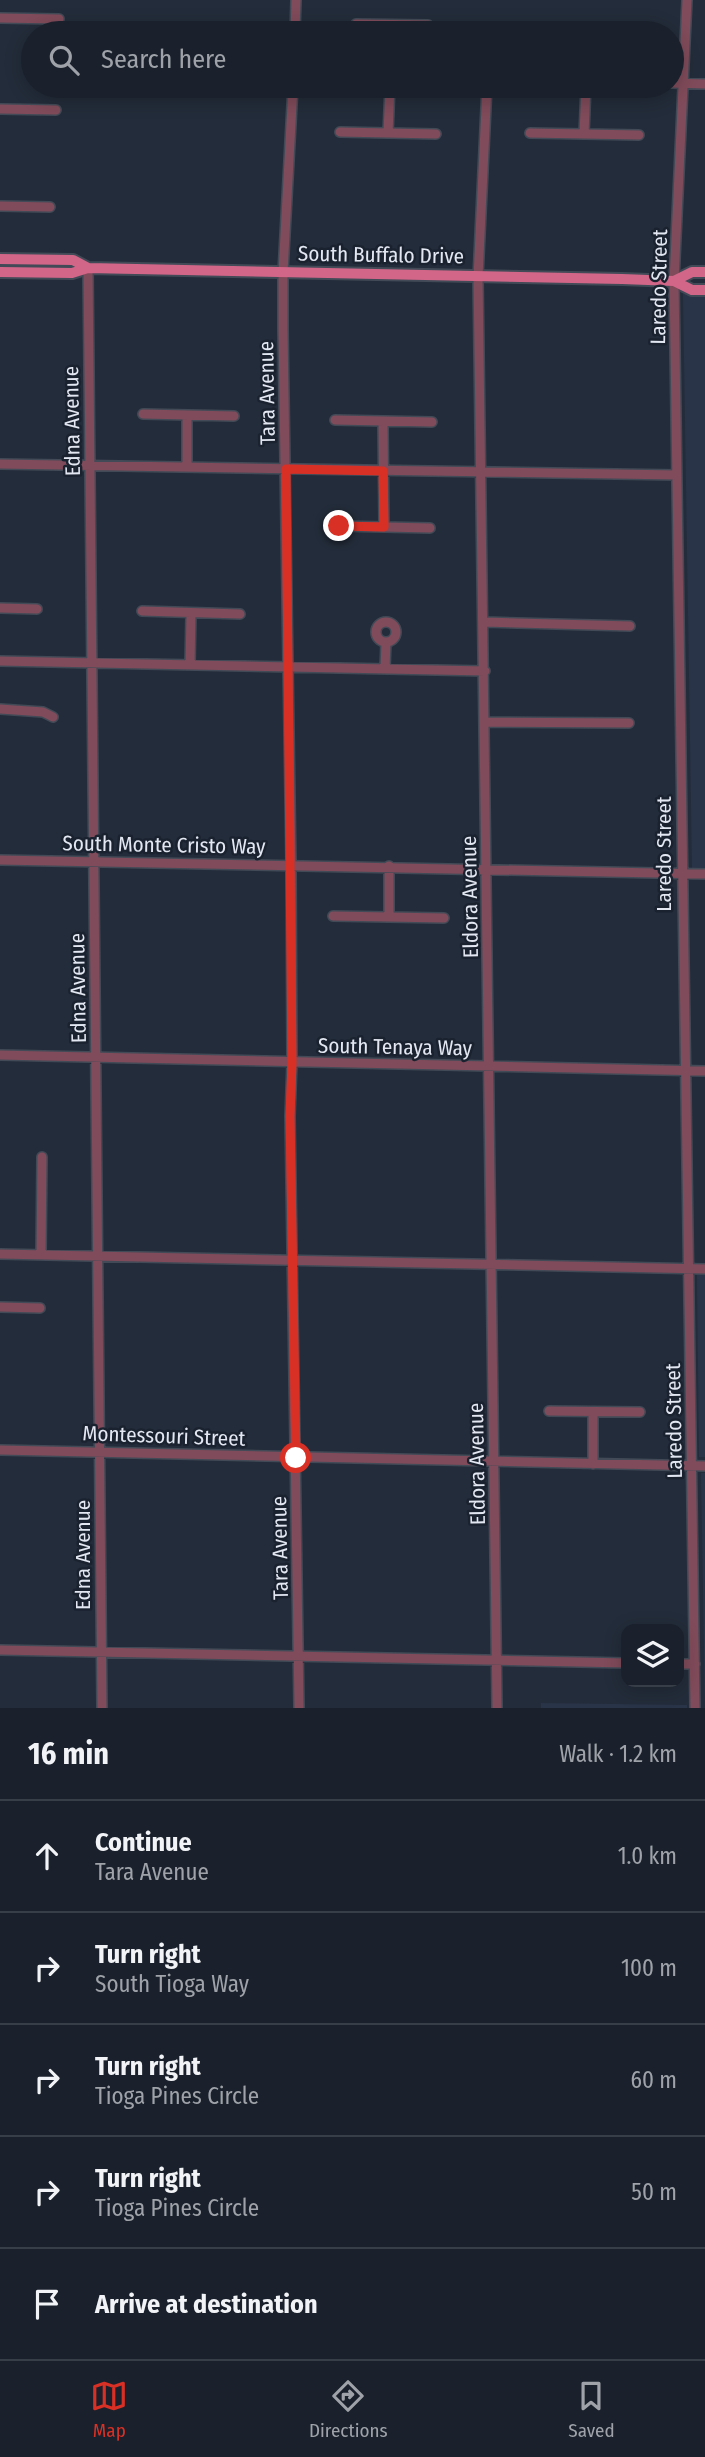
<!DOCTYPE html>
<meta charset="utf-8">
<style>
body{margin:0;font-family:"Fira Sans Condensed",sans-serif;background:#272e38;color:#f1f3f6}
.controls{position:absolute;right:21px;bottom:21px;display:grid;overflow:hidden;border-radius:14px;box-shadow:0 4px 18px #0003}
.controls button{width:63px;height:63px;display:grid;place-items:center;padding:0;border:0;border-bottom:2px solid #383e48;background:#1a212c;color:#f1f3f6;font:35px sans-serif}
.stop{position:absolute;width:21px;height:21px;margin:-16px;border:5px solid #d93025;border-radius:50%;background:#fff}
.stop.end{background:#d93025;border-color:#fff;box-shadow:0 2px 7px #0008}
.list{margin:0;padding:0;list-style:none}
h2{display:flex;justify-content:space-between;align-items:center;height:91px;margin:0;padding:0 28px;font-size:30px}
h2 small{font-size:23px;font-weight:400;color:#9fa3a9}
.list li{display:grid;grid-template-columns:46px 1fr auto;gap:21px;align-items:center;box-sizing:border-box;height:112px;padding:0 28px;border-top:2px solid #383e48}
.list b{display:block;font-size:26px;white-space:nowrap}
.list p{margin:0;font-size:23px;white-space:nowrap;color:#9fa3a9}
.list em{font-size:23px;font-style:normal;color:#9fa3a9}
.icon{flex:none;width:38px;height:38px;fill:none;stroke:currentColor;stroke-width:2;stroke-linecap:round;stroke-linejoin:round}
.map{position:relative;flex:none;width:705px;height:1708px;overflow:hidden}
.search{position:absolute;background:#1a212c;box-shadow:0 4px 18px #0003;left:21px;right:21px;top:21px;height:77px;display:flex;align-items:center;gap:18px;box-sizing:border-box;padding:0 24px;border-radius:38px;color:#9fa3a9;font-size:26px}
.sheet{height:651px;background:#1a212c}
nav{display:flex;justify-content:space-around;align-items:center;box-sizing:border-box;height:98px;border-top:2px solid #383e48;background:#1a212c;font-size:19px;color:#9fa3a9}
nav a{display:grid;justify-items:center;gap:4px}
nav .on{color:#d93025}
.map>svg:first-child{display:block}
</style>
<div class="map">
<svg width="705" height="1708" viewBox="0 0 705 1708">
<rect width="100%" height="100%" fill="#232c3a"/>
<path fill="#293448" d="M 683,294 L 705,295 L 705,868 L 692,868 Z
M 697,1275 L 705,1275 L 705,1457 L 699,1457 Z
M 701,1473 L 705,1473 L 705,1708 Z
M 541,1703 L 687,1705 L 687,1708 L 541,1708 Z"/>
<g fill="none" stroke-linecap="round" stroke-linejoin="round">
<g stroke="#424a57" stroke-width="12">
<path id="minor" d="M 687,0 L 674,281 L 695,1708
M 0,18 L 59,19
M 356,24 L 428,25
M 546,28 L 628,29
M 295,33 L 296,0
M 672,83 L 705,84
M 293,86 L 283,272 L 283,329 L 291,865 L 292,1063 L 290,1116 L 299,1708
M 487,86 L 478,277 L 497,1708
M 0,109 L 56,110
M 340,132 L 436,134
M 388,133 L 390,86
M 530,133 L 639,135
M 584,134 L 586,86
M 0,206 L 50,207
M 88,268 L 102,1708
M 143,414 L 234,416
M 187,415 L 187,467
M 335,420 L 432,422
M 383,421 L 384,527
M 0,464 L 677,475
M 339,526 L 430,528
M 0,608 L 37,609
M 142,611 L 240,614
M376 632a10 10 0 1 1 20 0a10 10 0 1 1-20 0Z
M 485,622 L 630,626
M 0,661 L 485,671
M 190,665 L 191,613
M 385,669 L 386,642
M 0,709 L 43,712 L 53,717
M 486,722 L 629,723
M 0,860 L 705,874
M 333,916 L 444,918
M 389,917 L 389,866
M 0,1055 L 705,1071
M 0,1254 L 705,1269
M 41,1255 L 42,1157
M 0,1307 L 40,1308
M 549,1411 L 640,1412
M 0,1450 L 705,1466
M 593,1464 L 593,1412
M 0,1650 L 626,1663
M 679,1664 L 695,1664"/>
</g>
<g stroke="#424a57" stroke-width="14">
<path id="major" d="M 0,259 L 73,260 L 88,268
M 0,272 L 72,273 L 88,268 L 622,279 L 674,281 L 692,290 L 705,290
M 674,281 L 692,272 L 705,272"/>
</g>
<use href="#minor" stroke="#804b5a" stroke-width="9"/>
<use href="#major" stroke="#d26688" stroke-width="10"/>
</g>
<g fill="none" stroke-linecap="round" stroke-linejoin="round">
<path stroke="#d93025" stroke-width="9" d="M 296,1458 L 290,1116 L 292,1063 L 286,469 L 383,471 L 384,527 L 339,526"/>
</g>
<g text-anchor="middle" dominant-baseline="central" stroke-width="5" stroke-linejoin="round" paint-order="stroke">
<g font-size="21" fill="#e2e7f1" stroke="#1a2230">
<text transform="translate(381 255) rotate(1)">South Buffalo Drive</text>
<text transform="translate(659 287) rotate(-89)">Laredo Street</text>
<text transform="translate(267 393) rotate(-91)">Tara Avenue</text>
<text transform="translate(72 421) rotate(-91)">Edna Avenue</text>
<text transform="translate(164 845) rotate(1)">South Monte Cristo Way</text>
<text transform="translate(664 854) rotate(-90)">Laredo Street</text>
<text transform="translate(470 897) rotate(-91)">Eldora Avenue</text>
<text transform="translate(78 988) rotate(-91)">Edna Avenue</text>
<text transform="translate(395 1047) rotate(1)">South Tenaya Way</text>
<text transform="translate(674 1421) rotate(-91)">Laredo Street</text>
<text transform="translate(164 1436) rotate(2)">Montessouri Street</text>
<text transform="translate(477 1464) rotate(-91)">Eldora Avenue</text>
<text transform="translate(280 1548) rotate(-91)">Tara Avenue</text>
<text transform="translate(83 1555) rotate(-90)">Edna Avenue</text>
</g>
</g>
</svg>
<div class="controls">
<button><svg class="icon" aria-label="layers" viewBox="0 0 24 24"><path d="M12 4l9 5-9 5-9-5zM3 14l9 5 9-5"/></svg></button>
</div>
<div class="stop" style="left:296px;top:1458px"></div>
<div class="stop end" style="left:339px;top:526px"></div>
<div class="search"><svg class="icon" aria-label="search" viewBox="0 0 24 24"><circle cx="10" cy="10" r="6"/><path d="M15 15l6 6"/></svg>Search here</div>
</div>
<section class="sheet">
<h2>16 min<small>Walk · 1.2 km</small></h2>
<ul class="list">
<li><svg class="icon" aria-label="ahead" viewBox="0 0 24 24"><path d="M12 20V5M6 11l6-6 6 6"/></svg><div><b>Continue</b><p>Tara Avenue</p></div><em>1.0 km</em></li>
<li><svg class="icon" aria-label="right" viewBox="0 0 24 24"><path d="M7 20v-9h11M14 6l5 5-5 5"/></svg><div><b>Turn right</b><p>South Tioga Way</p></div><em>100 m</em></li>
<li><svg class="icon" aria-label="right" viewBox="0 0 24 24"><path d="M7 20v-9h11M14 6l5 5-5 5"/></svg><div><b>Turn right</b><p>Tioga Pines Circle</p></div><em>60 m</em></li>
<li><svg class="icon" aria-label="right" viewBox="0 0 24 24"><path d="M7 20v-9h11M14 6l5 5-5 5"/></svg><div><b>Turn right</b><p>Tioga Pines Circle</p></div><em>50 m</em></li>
<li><svg class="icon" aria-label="arrive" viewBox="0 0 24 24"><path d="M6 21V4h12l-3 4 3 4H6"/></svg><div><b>Arrive at destination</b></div></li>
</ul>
</section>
<nav>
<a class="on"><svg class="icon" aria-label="map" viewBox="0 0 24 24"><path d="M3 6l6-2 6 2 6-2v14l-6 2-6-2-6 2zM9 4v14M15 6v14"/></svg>Map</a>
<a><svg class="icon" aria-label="directions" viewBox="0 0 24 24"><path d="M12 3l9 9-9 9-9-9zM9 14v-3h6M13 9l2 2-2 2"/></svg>Directions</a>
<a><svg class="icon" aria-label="saved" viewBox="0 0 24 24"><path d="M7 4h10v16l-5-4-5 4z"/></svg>Saved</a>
</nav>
